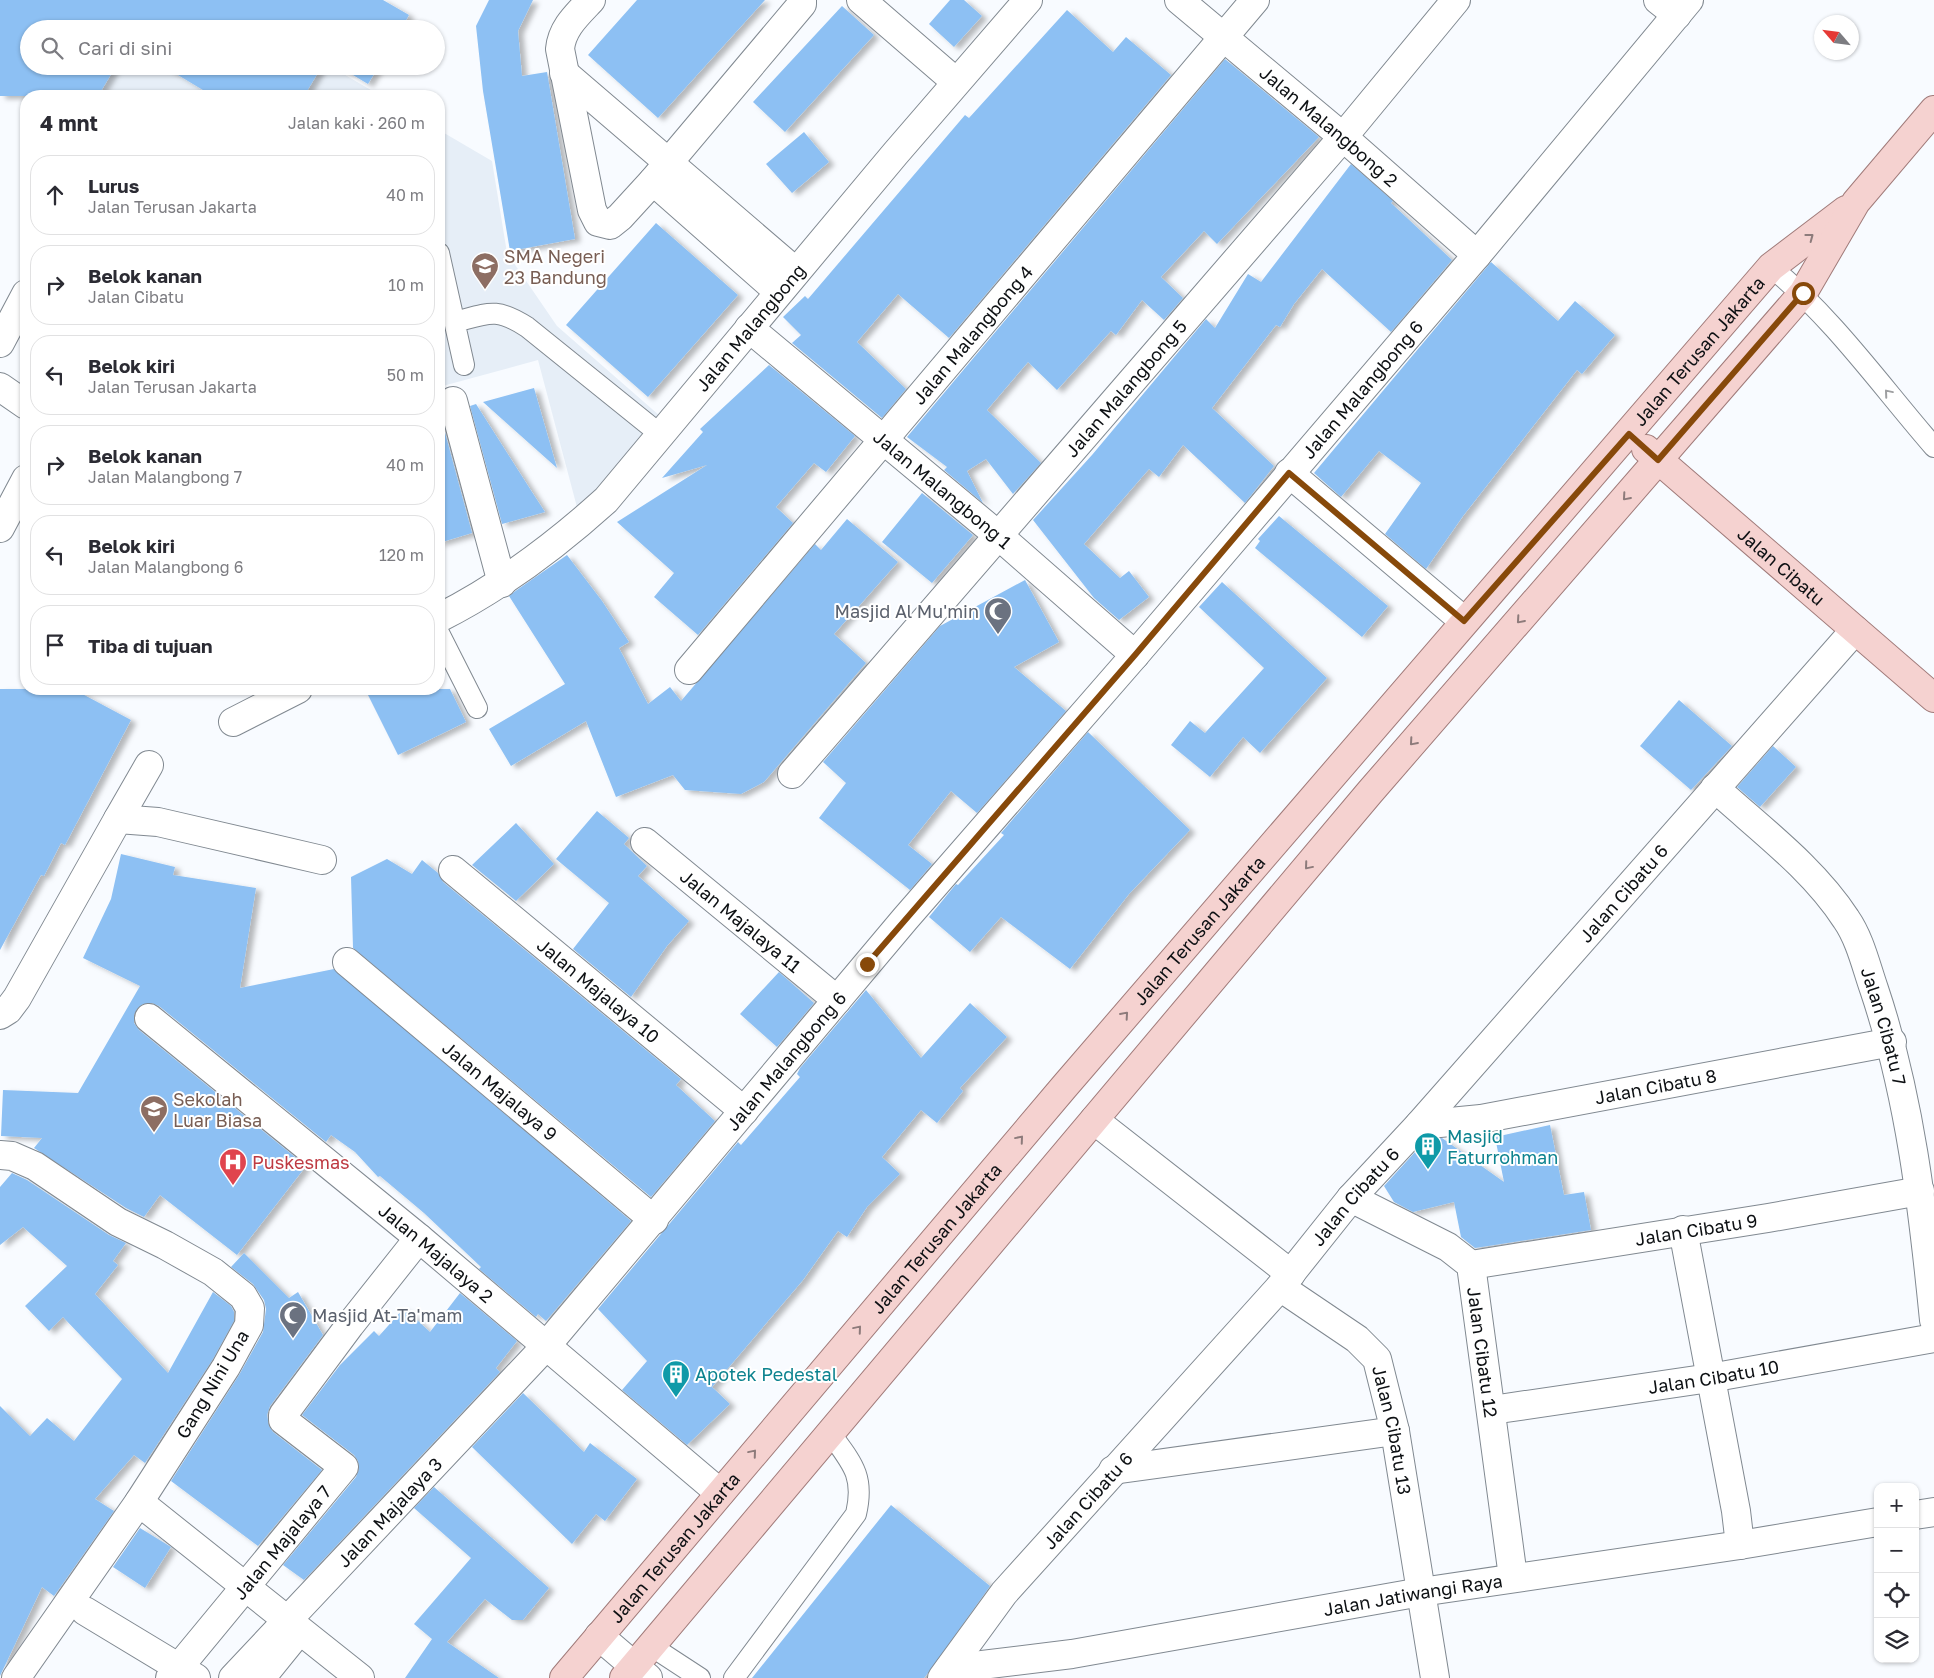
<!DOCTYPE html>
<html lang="id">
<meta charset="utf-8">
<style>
body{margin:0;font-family:"Golos Text",sans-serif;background:#f7f7f7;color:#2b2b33}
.controls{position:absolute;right:15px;bottom:15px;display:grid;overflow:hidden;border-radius:10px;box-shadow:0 1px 4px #0004}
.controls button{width:45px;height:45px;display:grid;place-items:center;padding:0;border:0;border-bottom:1px solid #e1e1e2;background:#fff;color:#2b2b33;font:25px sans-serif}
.compass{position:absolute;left:1814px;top:15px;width:45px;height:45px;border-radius:50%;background:#fff;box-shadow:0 1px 4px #0004;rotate:298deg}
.stop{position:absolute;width:15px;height:15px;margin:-11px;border:4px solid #87490a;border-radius:50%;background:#fff}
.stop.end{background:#87490a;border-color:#fff;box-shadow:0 1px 5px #0008}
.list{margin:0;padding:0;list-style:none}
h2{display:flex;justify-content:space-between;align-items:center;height:65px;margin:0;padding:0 20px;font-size:21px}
h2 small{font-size:16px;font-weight:400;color:#7c7c81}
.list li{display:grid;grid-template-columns:32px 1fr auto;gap:15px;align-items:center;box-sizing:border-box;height:80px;margin:0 10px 10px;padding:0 10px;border:1px solid #e1e1e2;border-radius:20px}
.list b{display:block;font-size:19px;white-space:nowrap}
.list p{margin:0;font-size:16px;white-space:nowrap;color:#7c7c81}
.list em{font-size:16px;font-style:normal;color:#7c7c81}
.icon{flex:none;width:28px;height:28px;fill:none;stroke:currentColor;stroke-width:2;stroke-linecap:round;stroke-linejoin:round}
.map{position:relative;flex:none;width:1934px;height:1678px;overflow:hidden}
.search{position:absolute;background:#fff;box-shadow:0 1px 4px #0004;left:20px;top:20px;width:425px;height:55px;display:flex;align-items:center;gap:12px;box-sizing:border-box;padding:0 18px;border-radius:28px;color:#7c7c81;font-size:19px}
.panel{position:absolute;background:#fff;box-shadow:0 1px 4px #0004;left:20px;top:90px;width:425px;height:605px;border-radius:20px}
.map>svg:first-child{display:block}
</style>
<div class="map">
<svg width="1934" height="1678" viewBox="0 0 1934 1678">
<defs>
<filter id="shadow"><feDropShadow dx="5.5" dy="3" stdDeviation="2.5" flood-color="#0004"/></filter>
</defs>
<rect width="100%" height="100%" fill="#f8fbff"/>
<path fill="#e6eef7" d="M 46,0 L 64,0 L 29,29 L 29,66 L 330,66 L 381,96 L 46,96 L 1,70 Z
M 439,130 L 492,161 L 507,253 L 557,326 L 660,416 L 598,491 L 578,511 L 538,360 L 439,387 Z"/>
<path fill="#8dc0f3" filter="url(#shadow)" d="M 0,0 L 383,0 L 409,15 L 401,29 L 29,29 L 29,66 L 116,66 L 98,96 L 0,96 Z
M 489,0 L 533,0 L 518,31 L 522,76 L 547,72 L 575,239 L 510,251 L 483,91 L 476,26 Z
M 637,0 L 765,0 L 658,118 L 588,55 Z
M 950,0 L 964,0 L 982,16 L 954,47 L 929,24 Z
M 842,6 L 874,35 L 785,132 L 753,102 Z
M 1067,10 L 1113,52 L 1126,37 L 1171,75 L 949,338 L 898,294 L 857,342 L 906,389 L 882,418 L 792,343 L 801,335 L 783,317 L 805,296 L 808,299 L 965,115 L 969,118 Z
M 1225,59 L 1319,137 L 1217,244 L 1204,231 L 1161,277 L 1183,298 L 1164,320 L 1142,300 L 1116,335 L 1111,331 L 1057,390 L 1028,362 L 987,410 L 1041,463 L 1013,494 L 986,459 L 967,471 L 983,503 L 944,470 L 947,467 L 907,437 Z
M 163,66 L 322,66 L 304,96 L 213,96 Z
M 338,66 L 379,66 L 368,84 Z
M 804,132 L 829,162 L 792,193 L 766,164 Z
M 1351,164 L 1393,201 L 1391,203 L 1452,260 L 1391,332 L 1322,269 L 1294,304 L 1280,327 L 1276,325 L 1212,408 L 1274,466 L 1245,503 L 1183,445 L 1159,477 L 1149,469 L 1084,544 L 1120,578 L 1129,571 L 1149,597 L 1119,620 L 1094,598 L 1033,520 L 1092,455 L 1206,319 L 1215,328 L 1248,274 L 1261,282 Z
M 656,223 L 738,295 L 648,397 L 566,325 Z
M 1491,262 L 1558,321 L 1575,301 L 1615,335 L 1582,374 L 1577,370 L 1463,516 L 1426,569 L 1385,534 L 1421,483 L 1379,451 L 1341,497 L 1314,473 Z
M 769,365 L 855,436 L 826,472 L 814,463 L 776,507 L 793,523 L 698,635 L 654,597 L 674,573 L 617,522 L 707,465 L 662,478 L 703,432 L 700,429 Z
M 534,388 L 557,468 L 483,402 Z
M 476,404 L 532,492 L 545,512 L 502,524 L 470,406 Z
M 440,414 L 472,533 L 439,543 L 439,415 Z
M 922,493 L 973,535 L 932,583 L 882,542 Z
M 1279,516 L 1388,606 L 1362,637 L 1255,548 L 1260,541 L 1258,539 Z
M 847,519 L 898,562 L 834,634 L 866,663 L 764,782 L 741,794 L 685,790 L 673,775 L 616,797 L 586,721 L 511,766 L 489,729 L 565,684 L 509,596 L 514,592 L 567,555 L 602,601 L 629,642 L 619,648 L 648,704 L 670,687 L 681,701 L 815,544 L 821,550 Z
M 1025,580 L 1059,642 L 1014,667 L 1066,711 L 977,813 L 951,791 L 908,845 L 932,864 L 910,890 L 819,818 L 846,783 L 823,762 L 940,626 Z
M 1222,582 L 1327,678 L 1260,753 L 1243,737 L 1210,777 L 1171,745 L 1190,721 L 1205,733 L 1264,668 L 1199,607 Z
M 0,689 L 73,689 L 131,720 L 65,845 L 61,843 L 44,876 L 41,875 L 0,950 Z
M 365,689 L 450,689 L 466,722 L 398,755 Z
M 1679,700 L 1732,746 L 1691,790 L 1640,746 Z
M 1088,732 L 1190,830 L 1129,894 L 1070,969 L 1001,917 L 970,952 L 929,917 L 956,884 L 958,885 L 1004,835 L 1001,833 Z
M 1773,746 L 1796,767 L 1760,807 L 1737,787 Z
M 597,811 L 629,838 L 624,844 L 647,866 L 638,876 L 689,921 L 667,946 L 631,997 L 573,949 L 609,903 L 556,859 Z
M 516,823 L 554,864 L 516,901 L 472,865 Z
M 121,854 L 175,867 L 173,875 L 256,888 L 240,988 L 334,969 L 631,1221 L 546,1321 L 538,1314 L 536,1317 L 479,1269 L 481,1267 L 424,1213 L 380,1176 L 378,1177 L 355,1152 L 331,1135 L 326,1142 L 159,1006 L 152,1003 L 143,1004 L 137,1009 L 134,1015 L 134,1023 L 139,1030 L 306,1166 L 237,1255 L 160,1195 L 144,1217 L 126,1208 L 34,1148 L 42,1138 L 1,1136 L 3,1090 L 78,1093 L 140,986 L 83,958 L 111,899 Z
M 387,859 L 412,874 L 422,860 L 438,873 L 443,882 L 681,1079 L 676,1085 L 715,1121 L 651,1197 L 353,948 L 351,877 Z
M 779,972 L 814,1003 L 777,1047 L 740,1014 Z
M 866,990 L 921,1058 L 970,1003 L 1007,1037 L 960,1088 L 963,1091 L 937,1123 L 921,1110 L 882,1157 L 900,1174 L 867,1207 L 847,1237 L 838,1231 L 803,1280 L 712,1387 L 730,1404 L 687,1445 L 622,1390 L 647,1361 L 598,1309 L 738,1142 L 741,1145 L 800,1077 L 797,1074 L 800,1068 Z
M 1550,1125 L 1564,1195 L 1584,1192 L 1591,1230 L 1475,1248 L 1461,1237 L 1454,1202 L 1413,1212 L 1394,1202 L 1384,1186 L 1426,1140 L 1442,1138 L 1504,1182 L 1495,1137 Z
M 12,1173 L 27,1180 L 109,1235 L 126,1243 L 113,1261 L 118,1265 L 95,1294 L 168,1373 L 213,1292 L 231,1306 L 234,1312 L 234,1321 L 213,1359 L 145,1463 L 134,1455 L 95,1499 L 114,1511 L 54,1596 L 42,1587 L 0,1676 L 0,1406 L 30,1436 L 47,1418 L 74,1441 L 122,1379 L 63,1317 L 49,1331 L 25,1306 L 67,1266 L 23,1227 L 0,1245 L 0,1187 Z
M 244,1253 L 289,1298 L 298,1292 L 323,1335 L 270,1406 L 267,1415 L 269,1426 L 273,1432 L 322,1470 L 258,1546 L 171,1481 L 239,1375 L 263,1332 L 266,1309 L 264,1300 L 253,1284 L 231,1267 Z
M 460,1293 L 517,1341 L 496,1368 L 500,1372 L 304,1580 L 283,1565 L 356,1477 L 359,1469 L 358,1461 L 354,1455 L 302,1415 L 340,1365 L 374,1331 L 379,1336 L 404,1308 L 430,1332 Z
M 523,1393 L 584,1452 L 590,1443 L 637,1479 L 605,1521 L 596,1514 L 572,1544 L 472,1447 Z
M 434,1487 L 549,1588 L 523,1620 L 512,1620 L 485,1599 L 447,1642 L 499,1678 L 405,1678 L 432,1639 L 414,1624 L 471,1558 L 414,1508 Z
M 891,1505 L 990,1586 L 928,1673 L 924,1678 L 752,1678 Z
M 140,1528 L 171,1547 L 145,1588 L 113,1567 Z"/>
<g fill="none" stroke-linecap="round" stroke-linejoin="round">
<g stroke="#818991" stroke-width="22">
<path id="lane" d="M 439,253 L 464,365
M 1771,267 C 1834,319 1881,386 1934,447
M 455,322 C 489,313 496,307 527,327 L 661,435
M 439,633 L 477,708
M 651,1646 L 700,1678
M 734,1678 L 856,1514 C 865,1476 852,1463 830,1433"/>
</g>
<g stroke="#818991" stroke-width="30">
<g id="street">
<path d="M 591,0 C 577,15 562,28 560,49 L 592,210 L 598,222 L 610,225 L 620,217 L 653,181 L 802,4 L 802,0"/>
<path d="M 861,0 L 956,82"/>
<path id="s1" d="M 1179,0 L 1343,137 L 1477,255"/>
<path d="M 1658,0 L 1677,15"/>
<path d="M 564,73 L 796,272"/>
<path d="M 653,181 L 779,292"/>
<path id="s2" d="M 749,328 L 999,536 L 1135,655"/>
<path d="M 0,343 L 26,294"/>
<path d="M 0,387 L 26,405"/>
<path d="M 453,401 L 502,583"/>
<path d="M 1289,473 L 1464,621"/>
<path d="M 0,528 L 26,479"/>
<path id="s3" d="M 439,618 C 501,587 555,546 606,500 L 895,154 L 1028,0"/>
<path id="s4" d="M 689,670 L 1255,0"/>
<path d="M 233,722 L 298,689"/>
<path id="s5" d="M 792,774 L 1343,137 L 1456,0"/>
<path id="s6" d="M 1715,788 C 1760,829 1813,868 1846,919 C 1860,939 1866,966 1874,989 C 1910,1096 1923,1209 1934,1320"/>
<path d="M 118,819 L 149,765"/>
<path id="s7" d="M 645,842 L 837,1000"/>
<path id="s8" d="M 453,870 L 744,1111"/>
<path id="s9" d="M 347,962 L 654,1220"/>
<path d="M 0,1015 L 8,1010 L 17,998 L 118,819 L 158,822 L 322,860"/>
<path id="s10" d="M 149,1018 L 419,1238 L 720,1493"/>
<path d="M 1094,1120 L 1291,1274"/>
<path id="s11" d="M 1419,1125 L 1481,1119 L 1892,1042"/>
<path d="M 0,1155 L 12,1156 L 35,1166 L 118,1222 L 165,1245 L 213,1272 L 243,1296 L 250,1308 L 249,1325 L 226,1367 L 139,1502 L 16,1678"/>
<path id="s12" d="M 1351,1198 L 1448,1247 L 1471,1265 L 1513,1577"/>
<path d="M 1683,1230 L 1736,1511 L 1740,1545"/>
<path id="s13" d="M 1471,1265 L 1768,1218 L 1920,1191"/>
<path id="s14" d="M 1280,1287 L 1357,1339 L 1377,1359 L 1395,1431 L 1435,1678"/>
<path id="s15" d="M 1492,1410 L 1710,1378 L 1934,1338"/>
<path d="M 1113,1470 L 1395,1431"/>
<path d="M 139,1502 L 360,1678"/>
<path d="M 1915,1515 L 1934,1512"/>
<path d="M 85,1611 L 196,1678"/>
<path d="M 599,1636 L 648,1678"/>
<path id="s16" d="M 949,1669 L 1072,1654 L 1421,1592 L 1740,1545 L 1878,1522"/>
<path id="s17" d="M 170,1678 L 344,1467 L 283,1420 L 283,1415 L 350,1325 L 419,1238"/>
<path id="s18" d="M 233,1678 L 546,1346 L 905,919 L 1135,655 L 1477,255 L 1689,0"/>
<path d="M 261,1678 L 295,1636"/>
<path id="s19" d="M 942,1678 L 1004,1593 L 1280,1287 L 1351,1198 L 1419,1125 L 1855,630"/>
</g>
</g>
<g stroke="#a07b7a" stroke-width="30">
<g id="primary">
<path id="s20" d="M 1646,449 L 1934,698"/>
<path id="s21" d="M 564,1678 L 1064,1087 L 1771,267 L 1846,210"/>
<path d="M 624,1678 L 1370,792 L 1803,293 L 1856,202 L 1934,110"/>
</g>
</g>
<use href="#lane" stroke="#fff" stroke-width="20"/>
<use href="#street" stroke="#fff" stroke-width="28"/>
<use href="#primary" stroke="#f5d2d0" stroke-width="28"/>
</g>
<defs><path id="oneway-chevron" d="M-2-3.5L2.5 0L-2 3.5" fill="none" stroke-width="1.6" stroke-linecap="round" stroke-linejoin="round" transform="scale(1.25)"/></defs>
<g stroke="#8d7b7b">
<use href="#oneway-chevron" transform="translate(1810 237) rotate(-37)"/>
<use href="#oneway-chevron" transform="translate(1626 497) rotate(131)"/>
<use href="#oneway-chevron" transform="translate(1520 620) rotate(131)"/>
<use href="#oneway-chevron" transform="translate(1413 742) rotate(131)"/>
<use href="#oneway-chevron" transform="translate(1308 866) rotate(130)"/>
<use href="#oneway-chevron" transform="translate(1125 1015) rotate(-49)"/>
<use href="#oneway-chevron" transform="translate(1020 1139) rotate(-50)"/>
<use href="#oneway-chevron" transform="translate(858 1329) rotate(-50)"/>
<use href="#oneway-chevron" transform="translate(753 1453) rotate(-50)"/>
</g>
<use stroke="#9e9fa1" href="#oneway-chevron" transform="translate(1888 393) rotate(-130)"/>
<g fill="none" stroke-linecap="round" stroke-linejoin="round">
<path stroke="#87490a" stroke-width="6" d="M 867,964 L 1135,655 L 1289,473 L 1464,621 L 1629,434 L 1658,460 L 1803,293"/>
</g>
<defs>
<g id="school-pin" transform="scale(1.4375)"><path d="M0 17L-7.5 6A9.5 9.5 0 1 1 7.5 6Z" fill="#8d6e63" stroke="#fff"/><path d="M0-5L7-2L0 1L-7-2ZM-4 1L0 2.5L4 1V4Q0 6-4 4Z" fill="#fff"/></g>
<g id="mosque-pin" transform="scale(1.4375)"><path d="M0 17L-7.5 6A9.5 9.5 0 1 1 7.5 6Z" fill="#6b7280" stroke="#fff"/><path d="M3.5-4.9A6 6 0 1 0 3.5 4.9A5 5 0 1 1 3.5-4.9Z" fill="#fff"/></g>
<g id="building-pin" transform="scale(1.4375)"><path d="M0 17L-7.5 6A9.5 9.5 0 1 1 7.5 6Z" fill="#0f9aa8" stroke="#fff"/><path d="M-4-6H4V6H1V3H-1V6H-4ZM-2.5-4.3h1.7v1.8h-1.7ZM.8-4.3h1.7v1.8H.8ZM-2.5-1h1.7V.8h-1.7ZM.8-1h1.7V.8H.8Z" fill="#fff"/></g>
<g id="hospital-pin" transform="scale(1.4375)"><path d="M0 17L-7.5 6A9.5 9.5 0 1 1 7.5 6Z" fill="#e0444e" stroke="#fff"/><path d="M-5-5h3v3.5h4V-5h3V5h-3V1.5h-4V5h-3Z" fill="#fff"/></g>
</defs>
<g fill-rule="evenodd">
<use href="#school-pin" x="485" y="266"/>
<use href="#mosque-pin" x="998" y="611"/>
<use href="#school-pin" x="154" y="1109"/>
<use href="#building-pin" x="1428" y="1146"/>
<use href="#hospital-pin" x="233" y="1162"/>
<use href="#mosque-pin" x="293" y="1315"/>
<use href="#building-pin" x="676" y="1374"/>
</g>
<g text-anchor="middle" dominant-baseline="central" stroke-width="4" stroke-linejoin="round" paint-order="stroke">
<g font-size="18" fill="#0d1013" stroke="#fff">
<text stroke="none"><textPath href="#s1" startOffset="196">Jalan Malangbong 2</textPath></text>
<text stroke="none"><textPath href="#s3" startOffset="430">Jalan Malangbong</textPath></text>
<text stroke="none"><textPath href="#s4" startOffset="439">Jalan Malangbong 4</textPath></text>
<text stroke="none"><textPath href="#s21" startOffset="1746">Jalan Terusan Jakarta</textPath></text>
<text stroke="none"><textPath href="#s18" startOffset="1714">Jalan Malangbong 6</textPath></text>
<text stroke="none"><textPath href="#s5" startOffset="510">Jalan Malangbong 5</textPath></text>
<text stroke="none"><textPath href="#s2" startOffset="252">Jalan Malangbong 1</textPath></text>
<text stroke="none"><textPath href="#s20" startOffset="179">Jalan Cibatu</textPath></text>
<text stroke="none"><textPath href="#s19" startOffset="1040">Jalan Cibatu 6</textPath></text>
<text stroke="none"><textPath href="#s7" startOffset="124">Jalan Majalaya 11</textPath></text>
<text stroke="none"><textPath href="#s21" startOffset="981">Jalan Terusan Jakarta</textPath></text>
<text stroke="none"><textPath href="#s8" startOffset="189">Jalan Majalaya 10</textPath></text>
<text stroke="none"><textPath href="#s6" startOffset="300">Jalan Cibatu 7</textPath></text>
<text stroke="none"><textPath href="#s18" startOffset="829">Jalan Malangbong 6</textPath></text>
<text stroke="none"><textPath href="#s11" startOffset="240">Jalan Cibatu 8</textPath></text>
<text stroke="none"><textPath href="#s9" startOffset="200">Jalan Majalaya 9</textPath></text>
<text stroke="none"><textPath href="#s19" startOffset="635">Jalan Cibatu 6</textPath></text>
<text stroke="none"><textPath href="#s13" startOffset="228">Jalan Cibatu 9</textPath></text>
<text stroke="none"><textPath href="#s21" startOffset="576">Jalan Terusan Jakarta</textPath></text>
<text stroke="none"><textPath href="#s10" startOffset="371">Jalan Majalaya 2</textPath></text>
<text stroke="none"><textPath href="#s12" startOffset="226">Jalan Cibatu 12</textPath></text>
<text stroke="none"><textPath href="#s15" startOffset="224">Jalan Cibatu 10</textPath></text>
<text transform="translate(212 1384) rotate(-59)">Gang Nini Una</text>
<text stroke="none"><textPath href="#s14" startOffset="194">Jalan Cibatu 13</textPath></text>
<text stroke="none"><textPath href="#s19" startOffset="230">Jalan Cibatu 6</textPath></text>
<text stroke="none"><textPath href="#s18" startOffset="228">Jalan Majalaya 3</textPath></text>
<text stroke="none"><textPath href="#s17" startOffset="176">Jalan Majalaya 7</textPath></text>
<text stroke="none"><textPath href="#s21" startOffset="171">Jalan Terusan Jakarta</textPath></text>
<text stroke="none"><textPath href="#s16" startOffset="470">Jalan Jatiwangi Raya</textPath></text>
</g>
<g font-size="18" fill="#785e54" stroke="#fff" text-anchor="start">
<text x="504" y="256">SMA Negeri<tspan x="504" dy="21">23 Bandung</tspan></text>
<text x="173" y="1099">Sekolah<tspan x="173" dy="21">Luar Biasa</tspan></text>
</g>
<g font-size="18" fill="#5b616d" stroke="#fff" text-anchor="end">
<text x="979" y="611">Masjid Al Mu'min</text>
<text x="312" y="1315" text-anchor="start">Masjid At-Ta'mam</text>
</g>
<g font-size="18" fill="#0d838f" stroke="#fff" text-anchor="start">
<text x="1447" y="1136">Masjid<tspan x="1447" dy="21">Faturrohman</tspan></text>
<text x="695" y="1374">Apotek Pedestal</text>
</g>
<g font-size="18" fill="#be3a42" stroke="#fff" text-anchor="start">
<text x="252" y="1162">Puskesmas</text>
</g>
</g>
</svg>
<div class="controls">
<button>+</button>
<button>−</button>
<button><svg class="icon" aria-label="locate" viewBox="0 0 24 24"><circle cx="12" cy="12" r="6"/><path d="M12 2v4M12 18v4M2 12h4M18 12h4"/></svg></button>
<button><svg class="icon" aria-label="layers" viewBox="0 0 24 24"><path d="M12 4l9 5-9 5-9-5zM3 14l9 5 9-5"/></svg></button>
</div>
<svg class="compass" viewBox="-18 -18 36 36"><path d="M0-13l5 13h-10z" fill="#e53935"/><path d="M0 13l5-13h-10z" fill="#7c7c81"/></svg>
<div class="stop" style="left:1803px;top:293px"></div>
<div class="stop end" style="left:867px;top:964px"></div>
<div class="search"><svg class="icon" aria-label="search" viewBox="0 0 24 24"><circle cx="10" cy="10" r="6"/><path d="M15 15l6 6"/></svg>Cari di sini</div>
<section class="panel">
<h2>4 mnt<small>Jalan kaki · 260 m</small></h2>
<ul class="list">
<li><svg class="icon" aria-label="ahead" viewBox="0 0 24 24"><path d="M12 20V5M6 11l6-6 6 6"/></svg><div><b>Lurus</b><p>Jalan Terusan Jakarta</p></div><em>40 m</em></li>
<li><svg class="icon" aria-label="right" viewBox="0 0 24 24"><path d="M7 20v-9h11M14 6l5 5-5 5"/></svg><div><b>Belok kanan</b><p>Jalan Cibatu</p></div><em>10 m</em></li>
<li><svg class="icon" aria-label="left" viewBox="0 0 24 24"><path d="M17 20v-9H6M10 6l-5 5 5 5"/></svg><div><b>Belok kiri</b><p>Jalan Terusan Jakarta</p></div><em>50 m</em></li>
<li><svg class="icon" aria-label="right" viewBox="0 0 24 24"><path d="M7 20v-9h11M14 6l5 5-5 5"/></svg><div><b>Belok kanan</b><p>Jalan Malangbong 7</p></div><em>40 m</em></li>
<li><svg class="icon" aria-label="left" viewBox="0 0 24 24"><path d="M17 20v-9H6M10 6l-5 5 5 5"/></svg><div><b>Belok kiri</b><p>Jalan Malangbong 6</p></div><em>120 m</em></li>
<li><svg class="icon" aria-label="arrive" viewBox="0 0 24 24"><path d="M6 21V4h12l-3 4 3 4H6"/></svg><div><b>Tiba di tujuan</b></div></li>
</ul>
</section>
</div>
